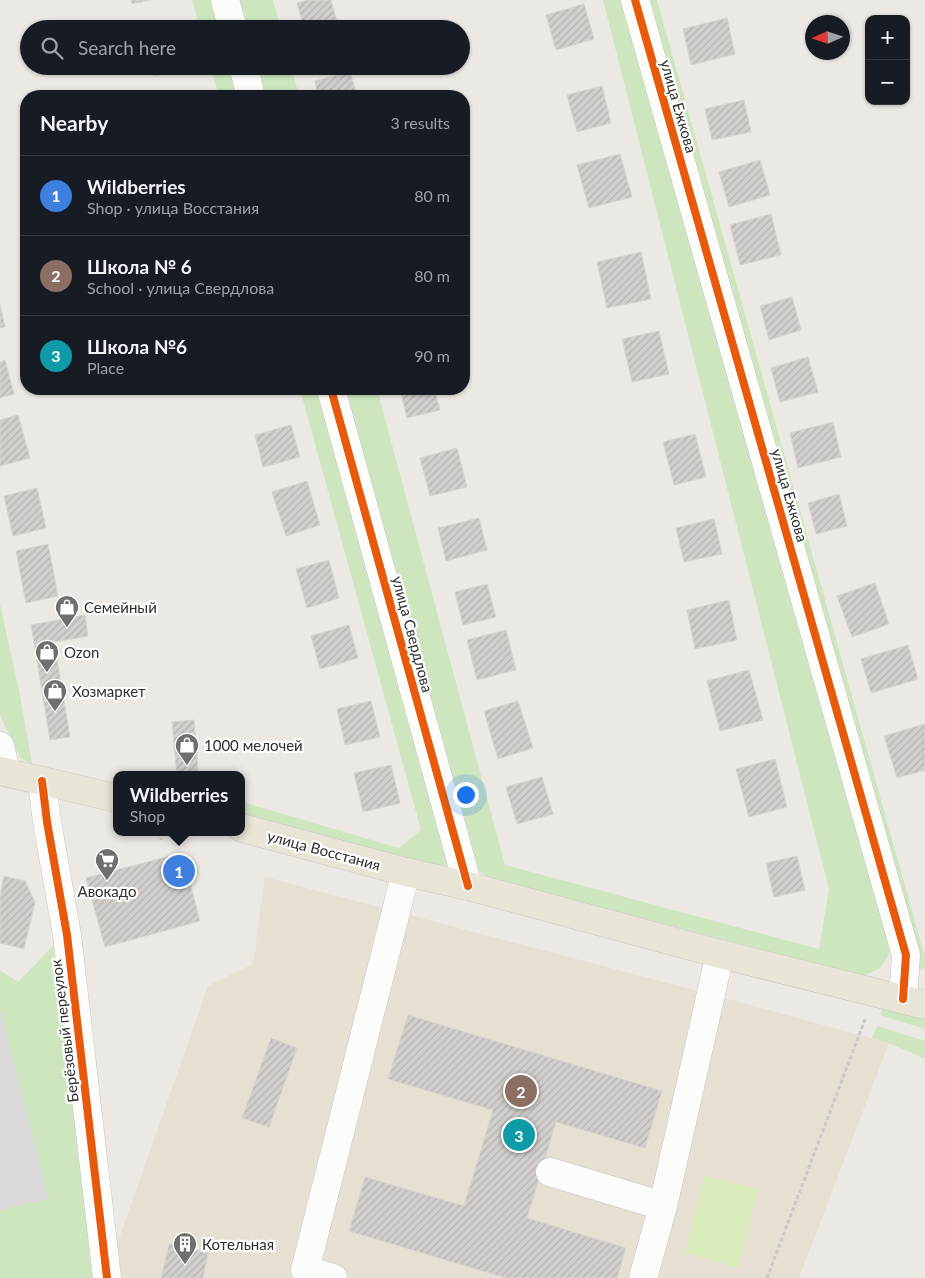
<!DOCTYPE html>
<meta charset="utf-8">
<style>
body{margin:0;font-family:Lato,sans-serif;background:#242831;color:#f1f3f6}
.controls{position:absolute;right:15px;top:15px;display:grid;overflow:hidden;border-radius:10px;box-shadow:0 1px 4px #0004}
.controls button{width:45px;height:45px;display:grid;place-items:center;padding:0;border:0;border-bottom:1px solid #363941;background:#171b24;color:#f1f3f6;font:25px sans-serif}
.compass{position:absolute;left:805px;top:15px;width:45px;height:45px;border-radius:50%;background:#171b24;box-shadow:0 1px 4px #0004;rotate:267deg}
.you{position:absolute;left:465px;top:794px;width:18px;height:18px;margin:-12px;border:4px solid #fff;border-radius:50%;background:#1a73e8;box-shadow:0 0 0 8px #1a73e833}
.badge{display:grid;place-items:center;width:32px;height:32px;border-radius:50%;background:#706f6e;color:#fff;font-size:16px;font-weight:700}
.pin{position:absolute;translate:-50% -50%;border:2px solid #fff;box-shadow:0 1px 5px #0006}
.popup{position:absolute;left:113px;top:771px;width:132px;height:65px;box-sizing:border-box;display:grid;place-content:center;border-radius:10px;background:#171b24;filter:drop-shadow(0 1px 4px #0005);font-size:16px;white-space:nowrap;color:#9ea1a6}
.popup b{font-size:19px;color:#f1f3f6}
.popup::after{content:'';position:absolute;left:50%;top:100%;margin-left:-10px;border:10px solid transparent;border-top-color:#171b24}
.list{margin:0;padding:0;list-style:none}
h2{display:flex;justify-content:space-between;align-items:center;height:65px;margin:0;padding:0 20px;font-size:21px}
h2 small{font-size:16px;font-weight:400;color:#9ea1a6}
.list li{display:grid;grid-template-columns:32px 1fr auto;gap:15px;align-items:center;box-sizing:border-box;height:80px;padding:0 20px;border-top:1px solid #363941}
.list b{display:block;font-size:19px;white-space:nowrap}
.list p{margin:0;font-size:16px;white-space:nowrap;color:#9ea1a6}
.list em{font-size:16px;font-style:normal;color:#9ea1a6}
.icon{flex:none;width:28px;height:28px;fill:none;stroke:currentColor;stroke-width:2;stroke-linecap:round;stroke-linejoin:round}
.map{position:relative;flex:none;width:925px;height:1278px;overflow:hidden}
.search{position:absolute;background:#171b24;box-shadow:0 1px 4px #0004;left:20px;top:20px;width:450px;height:55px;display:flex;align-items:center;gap:12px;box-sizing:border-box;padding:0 18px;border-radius:28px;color:#9ea1a6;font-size:19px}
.panel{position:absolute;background:#171b24;box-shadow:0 1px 4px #0004;left:20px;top:90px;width:450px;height:305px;border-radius:20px}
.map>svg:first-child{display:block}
</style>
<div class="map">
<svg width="925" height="1278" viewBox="0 0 925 1278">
<defs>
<pattern id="building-hatch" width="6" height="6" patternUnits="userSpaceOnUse" patternTransform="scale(1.25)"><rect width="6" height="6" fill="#d1cecb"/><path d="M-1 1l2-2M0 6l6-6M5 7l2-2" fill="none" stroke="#b4b1af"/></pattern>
</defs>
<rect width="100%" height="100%" fill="#ece8e4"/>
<path fill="#dcd9db" d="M 0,1009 L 49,1199 L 0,1210 Z"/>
<path fill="#e6e0d3" d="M 265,877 L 710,994 L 889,1043 L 799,1278 L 119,1278 L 115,1250 L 208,986 L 253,964 Z"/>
<path fill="#cee6be" d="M 192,0 L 217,0 L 225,29 L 200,29 Z
M 234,0 L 273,0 L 281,29 L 242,29 Z
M 603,0 L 625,0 L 885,915 L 890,952 L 880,968 L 864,976 L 492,879 L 480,872 L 471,855 L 342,389 L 377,389 L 505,865 L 819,949 L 829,889 Z
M 642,0 L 657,0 L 925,957 L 925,968 L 913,970 Z
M 210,66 L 236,66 L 244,96 L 219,96 Z
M 252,66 L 291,66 L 299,96 L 261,96 Z
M 300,389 L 325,389 L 450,863 L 439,868 L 242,816 L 242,802 L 399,848 L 421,830 Z
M 0,604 L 20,695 L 32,764 L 20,758 L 0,715 Z
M 53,946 L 94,1278 L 0,1278 L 0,1210 L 49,1199 L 0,1009 L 0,970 L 18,982 Z
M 883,1007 L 925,1019 L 925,1029 L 880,1015 Z
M 877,1026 L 925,1041 L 925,1059 L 889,1043 L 872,1038 Z"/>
<path fill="#d9eabb" d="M 705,1176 L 758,1189 L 738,1267 L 685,1253 Z"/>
<path fill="url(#building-hatch)" stroke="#d7d4d0" d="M 131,0 L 150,0 L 132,4 Z
M 308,0 L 331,0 L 339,29 L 304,29 L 297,3 Z
M 584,4 L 594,39 L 556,50 L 546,15 Z
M 727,18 L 735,54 L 691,65 L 683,29 Z
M 152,66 L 183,66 L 184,67 L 155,76 Z
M 350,72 L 357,96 L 318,96 L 315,81 Z
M 602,86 L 611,123 L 577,132 L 567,95 Z
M 744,100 L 751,132 L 712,140 L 705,109 Z
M 620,154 L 632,197 L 589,208 L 577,165 Z
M 760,160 L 770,195 L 729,207 L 719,172 Z
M 771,214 L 781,255 L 740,265 L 730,225 Z
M 641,252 L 651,299 L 607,308 L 597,262 Z
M 792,297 L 801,330 L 769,340 L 760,306 Z
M 0,304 L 5,327 L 0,328 Z
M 659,331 L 669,374 L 632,382 L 622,339 Z
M 808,357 L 818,392 L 780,402 L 771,368 Z
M 5,360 L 14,394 L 0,398 L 0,362 Z
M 400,389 L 434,389 L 440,410 L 407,418 Z
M 18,415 L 30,458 L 0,466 L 0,420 Z
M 833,422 L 841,457 L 798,468 L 790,433 Z
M 291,425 L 300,457 L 263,467 L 255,435 Z
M 695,434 L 706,477 L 674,485 L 663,442 Z
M 457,448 L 467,487 L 430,496 L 420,458 Z
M 307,481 L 320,525 L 286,536 L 272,492 Z
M 37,488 L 46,528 L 13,536 L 4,496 Z
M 839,494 L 847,526 L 816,534 L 808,503 Z
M 479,518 L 487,550 L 446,561 L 438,528 Z
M 714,519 L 722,554 L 684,562 L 676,528 Z
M 48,544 L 58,596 L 26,603 L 16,551 Z
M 329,560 L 339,598 L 307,608 L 296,569 Z
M 875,583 L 889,624 L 852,637 L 837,596 Z
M 487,584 L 496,617 L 463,625 L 455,592 Z
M 729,600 L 737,640 L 695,649 L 687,610 Z
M 85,615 L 88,636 L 54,642 L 70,737 L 50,740 L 31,625 Z
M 349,625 L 358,658 L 320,669 L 311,636 Z
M 506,630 L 516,670 L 477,680 L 467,640 Z
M 908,645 L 918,679 L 871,693 L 861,659 Z
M 749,670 L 763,720 L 720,731 L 707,681 Z
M 371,701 L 380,737 L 345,745 L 337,709 Z
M 518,701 L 533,748 L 498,759 L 484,711 Z
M 194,720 L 197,753 L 175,755 L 172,722 Z
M 925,724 L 925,770 L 897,778 L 884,736 Z
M 197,753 L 198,775 L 177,775 L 175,755 Z
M 775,759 L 787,807 L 749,817 L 736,769 Z
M 391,765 L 400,803 L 363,812 L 354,773 Z
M 542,777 L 553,814 L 517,824 L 506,787 Z
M 182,853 L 200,921 L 105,947 L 86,878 Z
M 797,856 L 805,890 L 774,897 L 766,863 Z
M 4,876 L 25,881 L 35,902 L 24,949 L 0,943 L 0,896 Z
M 408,1015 L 662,1091 L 645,1148 L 556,1122 L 527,1218 L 626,1248 L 617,1278 L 506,1278 L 349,1231 L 365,1177 L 464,1206 L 493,1110 L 388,1079 Z
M 271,1038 L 297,1048 L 269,1127 L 242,1118 Z
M 169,1244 L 208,1253 L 203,1278 L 161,1278 Z"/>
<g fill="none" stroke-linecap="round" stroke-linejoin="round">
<g stroke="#c5c4c5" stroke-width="29">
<path id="minor" d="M 225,0 L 233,29
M 635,0 L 906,955 L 903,999
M 243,66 L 251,96
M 331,389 L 468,886
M 0,746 L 6,772
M 42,781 L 47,822 L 67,935 L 107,1278
M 550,1172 L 663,1206
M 333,1278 L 305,1270 L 406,872
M 643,1278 L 663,1206 L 720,954"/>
</g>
<g stroke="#c6c5c4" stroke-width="29">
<path id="major" d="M 0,771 L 116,798
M 242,828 L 406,872 L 468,886 L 720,954 L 925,1005"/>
</g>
<path stroke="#c9c9c8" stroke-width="3" stroke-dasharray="4 2.5" stroke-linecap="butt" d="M 161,832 L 161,840
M 767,1278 L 866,1017"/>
<use href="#minor" stroke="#fcfcfb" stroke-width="28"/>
<use href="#major" stroke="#e8e4d6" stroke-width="28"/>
<g stroke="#fff" stroke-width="11">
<path id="cycleway" d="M 635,0 L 906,955 L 903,999
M 331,389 L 468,886
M 42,781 L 47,822 L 67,935 L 107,1278"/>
</g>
<use href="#cycleway" stroke="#e8590c" stroke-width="8"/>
</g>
<defs>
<g id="shop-pin" transform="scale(1.25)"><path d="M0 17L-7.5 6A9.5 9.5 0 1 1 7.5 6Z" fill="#706f6e" stroke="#fff"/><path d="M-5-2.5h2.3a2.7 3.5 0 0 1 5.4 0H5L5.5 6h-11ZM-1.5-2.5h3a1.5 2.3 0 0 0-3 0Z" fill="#fff"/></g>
<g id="supermarket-pin" transform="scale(1.25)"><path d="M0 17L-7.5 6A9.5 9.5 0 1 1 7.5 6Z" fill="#706f6e" stroke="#fff"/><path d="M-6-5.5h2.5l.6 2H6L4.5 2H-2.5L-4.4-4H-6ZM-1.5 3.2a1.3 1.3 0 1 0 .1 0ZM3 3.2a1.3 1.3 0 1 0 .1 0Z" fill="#fff"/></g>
<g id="building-pin" transform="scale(1.25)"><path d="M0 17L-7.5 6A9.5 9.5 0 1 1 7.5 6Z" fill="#706f6e" stroke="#fff"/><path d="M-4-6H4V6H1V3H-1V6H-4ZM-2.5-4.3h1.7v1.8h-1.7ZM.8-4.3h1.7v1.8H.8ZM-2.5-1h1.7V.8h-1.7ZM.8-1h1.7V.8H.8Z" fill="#fff"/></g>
</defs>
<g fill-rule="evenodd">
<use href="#shop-pin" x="67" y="607"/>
<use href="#shop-pin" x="47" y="652"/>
<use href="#shop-pin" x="55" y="691"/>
<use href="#shop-pin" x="187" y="745"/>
<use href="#supermarket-pin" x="107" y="860"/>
<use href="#building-pin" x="185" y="1244"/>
</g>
<g text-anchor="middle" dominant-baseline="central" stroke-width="4.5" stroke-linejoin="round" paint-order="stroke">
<g font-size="15" fill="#2e2e2e" stroke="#fff">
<text transform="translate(679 106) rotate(74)">улица Ежкова</text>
<text transform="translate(790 495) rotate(74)">улица Ежкова</text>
<text transform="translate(413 634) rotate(75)">улица Свердлова</text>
<text transform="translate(324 850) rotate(15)">улица Восстания</text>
<text transform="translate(64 1031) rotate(-97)">Берёзовый переулок</text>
</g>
<g font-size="15" fill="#2e2e2e" stroke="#fff" text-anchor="start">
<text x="84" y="607">Семейный</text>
<text x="64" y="652">Ozon</text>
<text x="72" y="691">Хозмаркет</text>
<text x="204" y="745">1000 мелочей</text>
<text x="107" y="891" text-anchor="middle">Авокадо</text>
<text x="202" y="1244">Котельная</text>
</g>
</g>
</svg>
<div class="controls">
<button>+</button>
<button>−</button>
</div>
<svg class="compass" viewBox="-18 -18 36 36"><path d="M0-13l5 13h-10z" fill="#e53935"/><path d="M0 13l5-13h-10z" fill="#9ea1a6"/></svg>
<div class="you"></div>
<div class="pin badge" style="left:179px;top:871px;background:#3f7fe0">1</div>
<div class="popup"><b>Wildberries</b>Shop</div>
<div class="pin badge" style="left:521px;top:1091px;background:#8d6e63">2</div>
<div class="pin badge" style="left:519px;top:1135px;background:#0f9aa8">3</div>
<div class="search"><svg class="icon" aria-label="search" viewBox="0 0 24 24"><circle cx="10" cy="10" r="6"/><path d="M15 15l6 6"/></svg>Search here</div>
<section class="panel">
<h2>Nearby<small>3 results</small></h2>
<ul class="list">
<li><span class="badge" style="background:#3f7fe0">1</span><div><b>Wildberries</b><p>Shop · улица Восстания</p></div><em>80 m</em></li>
<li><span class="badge" style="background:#8d6e63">2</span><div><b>Школа № 6</b><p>School · улица Свердлова</p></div><em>80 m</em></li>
<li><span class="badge" style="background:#0f9aa8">3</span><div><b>Школа №6</b><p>Place</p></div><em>90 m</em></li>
</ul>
</section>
</div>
